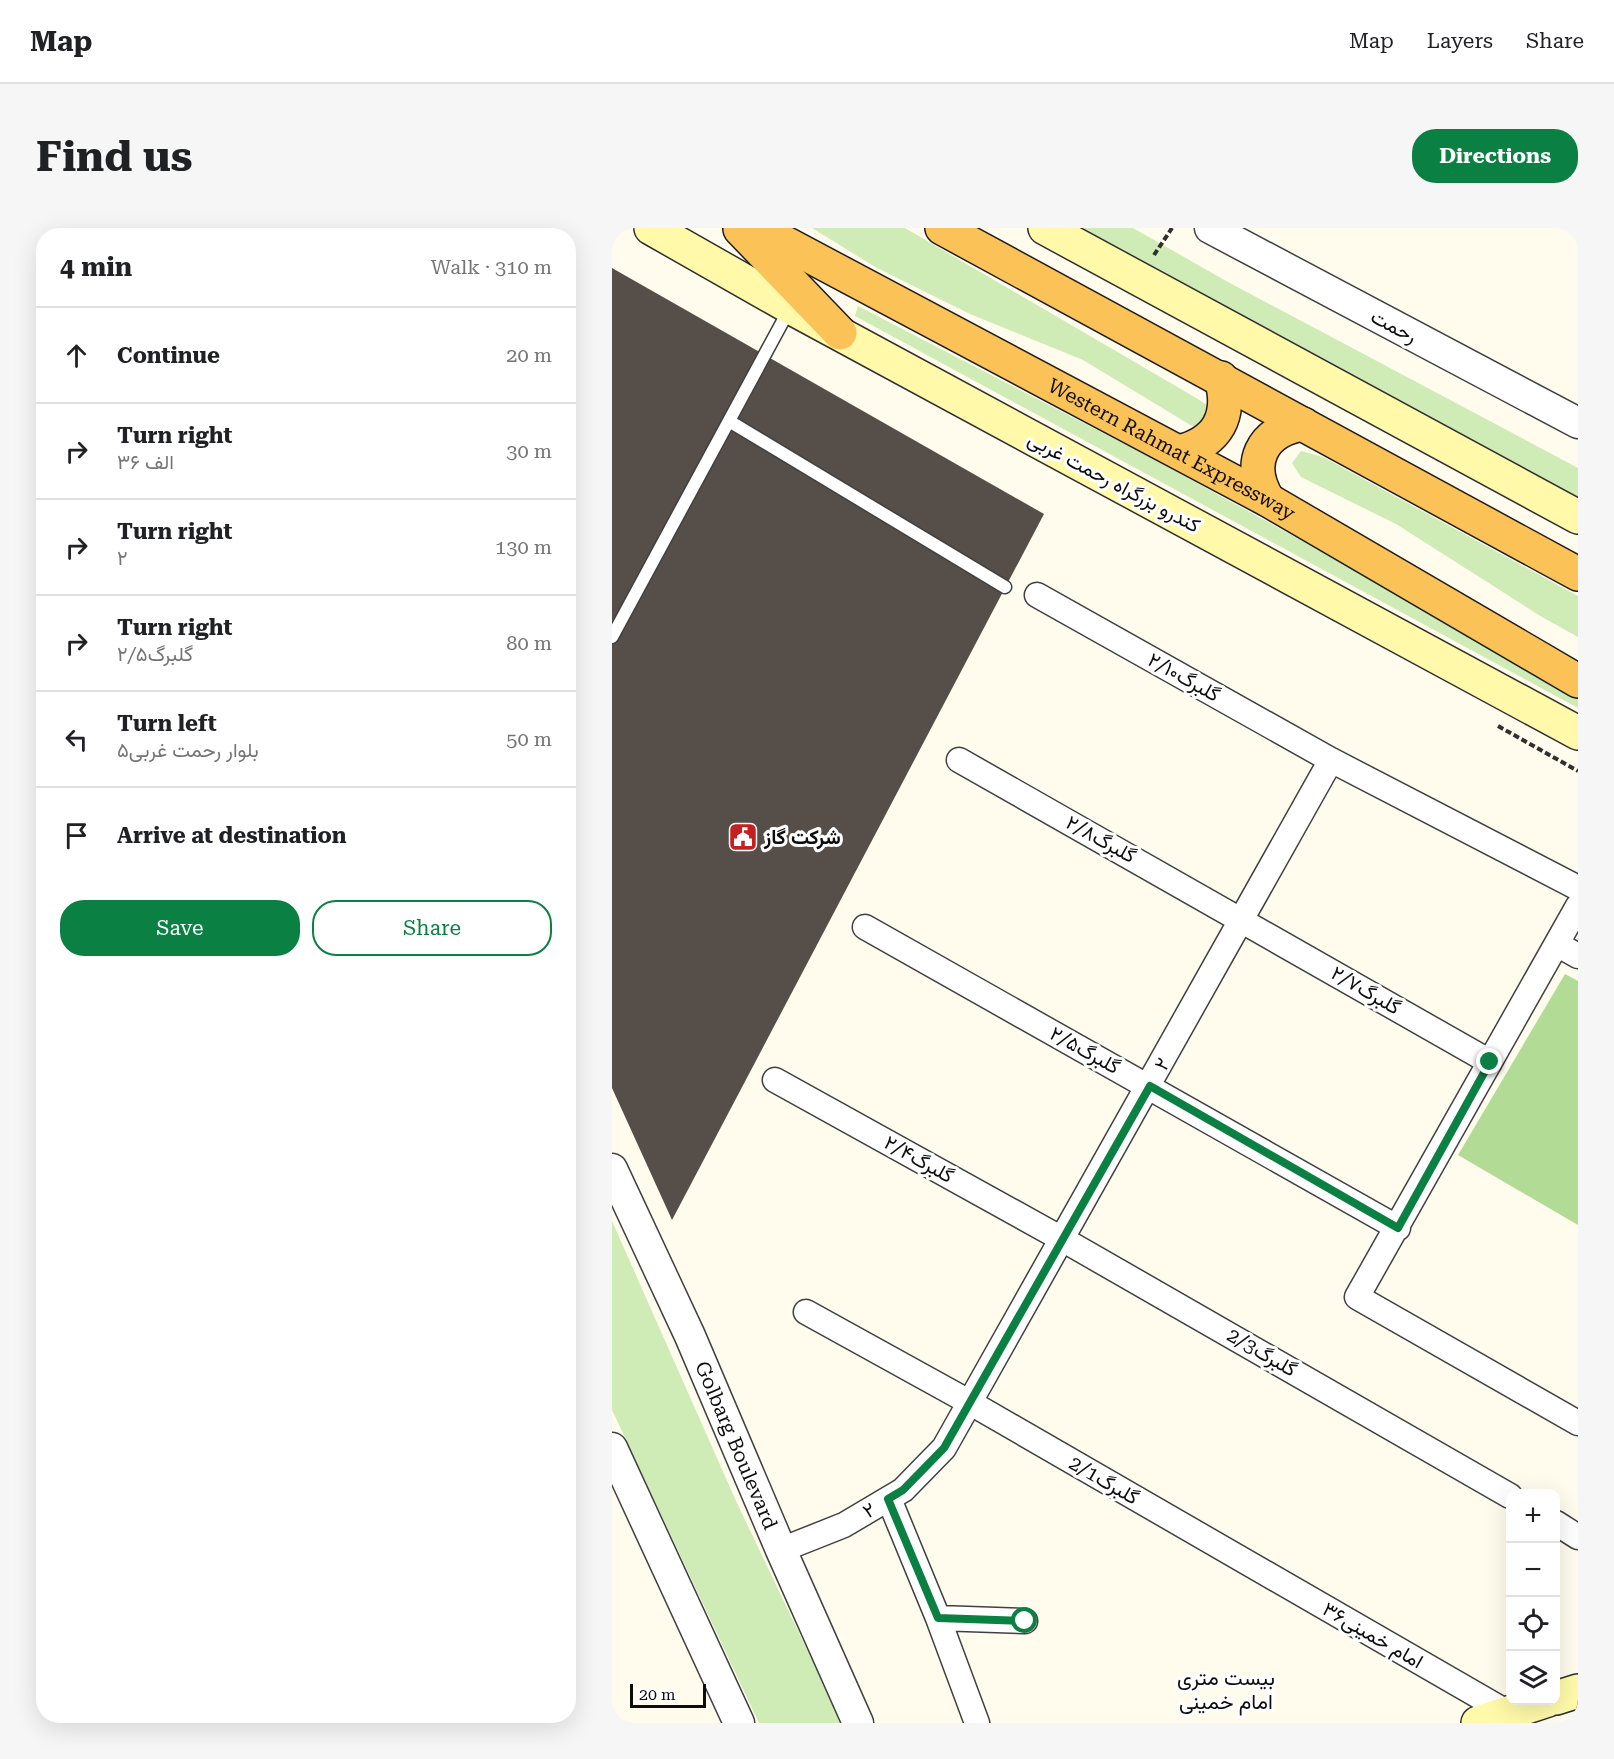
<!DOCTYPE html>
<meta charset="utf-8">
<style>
body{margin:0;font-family:"Roboto Serif",Vazirmatn,serif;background:#f6f6f6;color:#202124}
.controls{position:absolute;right:18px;bottom:18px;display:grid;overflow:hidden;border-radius:12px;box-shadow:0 6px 24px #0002}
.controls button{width:54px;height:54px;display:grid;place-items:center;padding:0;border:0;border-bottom:2px solid #e0e0e0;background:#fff;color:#202124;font:30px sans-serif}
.scale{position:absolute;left:18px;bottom:15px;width:76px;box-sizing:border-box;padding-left:6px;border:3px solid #0d0d0d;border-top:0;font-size:16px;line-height:21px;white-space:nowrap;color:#0d0d0d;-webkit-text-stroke:4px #fff;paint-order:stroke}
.stop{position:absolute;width:18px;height:18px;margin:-14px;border:4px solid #0b8043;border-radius:50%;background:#fff}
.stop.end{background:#0b8043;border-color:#fff;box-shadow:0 2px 6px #0008}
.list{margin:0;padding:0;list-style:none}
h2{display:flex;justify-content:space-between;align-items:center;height:78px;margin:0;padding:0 24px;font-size:26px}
h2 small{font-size:20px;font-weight:400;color:#757577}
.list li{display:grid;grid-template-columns:39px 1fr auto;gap:18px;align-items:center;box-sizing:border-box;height:96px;padding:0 24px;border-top:2px solid #e0e0e0}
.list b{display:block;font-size:22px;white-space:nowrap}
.list p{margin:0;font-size:20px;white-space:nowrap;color:#757577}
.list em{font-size:20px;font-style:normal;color:#757577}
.actions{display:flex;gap:12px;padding:18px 24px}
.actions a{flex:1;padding:14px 0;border:2px solid #0b8043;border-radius:24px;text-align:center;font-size:21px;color:#0b8043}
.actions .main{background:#0b8043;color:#fff}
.icon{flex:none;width:33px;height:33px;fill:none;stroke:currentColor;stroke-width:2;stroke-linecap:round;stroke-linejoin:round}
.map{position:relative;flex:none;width:966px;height:1495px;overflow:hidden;border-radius:24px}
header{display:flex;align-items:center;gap:36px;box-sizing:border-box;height:84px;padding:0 30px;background:#fff;border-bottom:2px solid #e0e0e0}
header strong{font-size:28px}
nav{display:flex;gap:33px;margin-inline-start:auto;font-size:21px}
.intro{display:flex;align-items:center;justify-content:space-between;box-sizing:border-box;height:144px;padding:0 36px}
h1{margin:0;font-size:42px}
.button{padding:15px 27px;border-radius:24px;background:#0b8043;color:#fff;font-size:21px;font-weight:700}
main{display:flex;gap:36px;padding:0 36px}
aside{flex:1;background:#fff;border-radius:24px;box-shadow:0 6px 24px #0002}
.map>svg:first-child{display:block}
</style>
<header>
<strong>Map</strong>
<nav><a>Map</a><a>Layers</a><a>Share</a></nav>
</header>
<div class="intro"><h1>Find us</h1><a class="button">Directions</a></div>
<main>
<aside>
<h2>4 min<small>Walk · 310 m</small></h2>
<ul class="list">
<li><svg class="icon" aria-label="ahead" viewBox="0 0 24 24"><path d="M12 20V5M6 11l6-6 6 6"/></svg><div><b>Continue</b></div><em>20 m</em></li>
<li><svg class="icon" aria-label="right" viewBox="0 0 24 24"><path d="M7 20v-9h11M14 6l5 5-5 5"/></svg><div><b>Turn right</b><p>۳۶ الف</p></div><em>30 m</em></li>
<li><svg class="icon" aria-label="right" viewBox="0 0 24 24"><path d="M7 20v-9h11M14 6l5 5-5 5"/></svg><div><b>Turn right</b><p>۲</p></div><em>130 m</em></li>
<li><svg class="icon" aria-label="right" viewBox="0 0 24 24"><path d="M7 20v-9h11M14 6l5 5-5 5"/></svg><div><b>Turn right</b><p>گلبرگ۲/۵</p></div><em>80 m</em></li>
<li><svg class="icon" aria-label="left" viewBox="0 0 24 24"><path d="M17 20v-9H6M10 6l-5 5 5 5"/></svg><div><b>Turn left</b><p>بلوار رحمت غربی۵</p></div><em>50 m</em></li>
<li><svg class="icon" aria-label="arrive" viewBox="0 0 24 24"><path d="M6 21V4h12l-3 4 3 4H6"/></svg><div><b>Arrive at destination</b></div></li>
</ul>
<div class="actions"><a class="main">Save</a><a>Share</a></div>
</aside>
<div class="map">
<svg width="966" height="1495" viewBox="0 0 966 1495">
<rect width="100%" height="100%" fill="#fffcee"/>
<path fill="#cfebb6" d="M 200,0 L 293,0 L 586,171 L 599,180 L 592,199 L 580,198 L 471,132 L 358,86 L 265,40 Z
M 452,0 L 521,0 L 616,54 L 966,240 L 966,276 Z
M 246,78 L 539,230 L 966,464 L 966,480 L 243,88 Z
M 689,223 L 711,229 L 966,368 L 966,409 L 930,389 L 784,296 L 689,249 L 680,235 Z
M 0,993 L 124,1273 L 230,1495 L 147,1495 L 0,1182 Z"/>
<path fill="#b2dc95" d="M 953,746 L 966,753 L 966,997 L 846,927 Z"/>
<path fill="#564f49" d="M 0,40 L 432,286 L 60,992 L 0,860 Z"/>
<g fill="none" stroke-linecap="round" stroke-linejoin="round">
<g stroke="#404040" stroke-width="15">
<path id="service" d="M 117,193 L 393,359
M 0,409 L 178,80"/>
</g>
<g stroke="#404040" stroke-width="27">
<path id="minor" d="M 425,367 L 719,532 L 966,660
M 347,532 L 878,834
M 966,678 L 745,1069 L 966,1195
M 253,699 L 786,1000
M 945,716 L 966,728
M 163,852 L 450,1011 L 898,1268
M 194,1084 L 357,1174 L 896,1485
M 277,1271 L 326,1390 L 365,1495
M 944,1295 L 966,1309
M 169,1322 L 232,1297 L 291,1262 L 332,1220 L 719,532
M 326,1390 L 413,1393"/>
</g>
<g stroke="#404040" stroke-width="33">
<g id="tertiary">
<path d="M 598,0 L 966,195"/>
<path id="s1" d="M 0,941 L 78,1108 L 169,1322 L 246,1495"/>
<path d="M 0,1220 L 127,1495"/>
</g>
</g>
<g stroke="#2f2f2f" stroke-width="36">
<path id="secondary" d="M 39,0 L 178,79 L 966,505
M 433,0 L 966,289
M 944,1470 L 966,1463
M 866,1495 L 936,1472"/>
</g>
<g stroke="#1e1e1e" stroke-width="36">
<g id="trunk">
<path id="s2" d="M 145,0 L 656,272 L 966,453"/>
<path d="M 330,0 L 966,346"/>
<path d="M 128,1 L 228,105"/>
<path d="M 567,224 C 606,214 620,188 609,150"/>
<path d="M 656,272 C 634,236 649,203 691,196"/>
</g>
</g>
<path stroke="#2f2f2f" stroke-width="4" stroke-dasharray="6 3" stroke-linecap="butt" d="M 542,27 L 560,0
M 886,498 L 966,543"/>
<use href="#service" stroke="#fff" stroke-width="12"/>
<use href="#minor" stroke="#fff" stroke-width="24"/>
<use href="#tertiary" stroke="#fff" stroke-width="30"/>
<use href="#secondary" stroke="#fff9a9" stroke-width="33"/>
<use href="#trunk" stroke="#fbc258" stroke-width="33"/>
</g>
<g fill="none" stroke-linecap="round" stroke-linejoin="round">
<path stroke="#0b8043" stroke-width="8" d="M 413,1393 L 326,1390 L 276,1271 L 291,1262 L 332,1220 L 538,858 L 786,1000 L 878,834"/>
</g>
<defs>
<g id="civic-square" transform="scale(1.5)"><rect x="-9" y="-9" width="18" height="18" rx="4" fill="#c32021" stroke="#fff"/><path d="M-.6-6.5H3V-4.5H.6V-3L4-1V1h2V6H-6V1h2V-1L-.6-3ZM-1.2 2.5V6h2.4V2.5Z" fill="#fff"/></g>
</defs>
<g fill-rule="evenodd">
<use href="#civic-square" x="131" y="609"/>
</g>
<g text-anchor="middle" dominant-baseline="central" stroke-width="6" stroke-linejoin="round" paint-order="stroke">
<g font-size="20" fill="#0d0d0d" stroke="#fff">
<text transform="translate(782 98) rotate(28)">رحمت</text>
<text stroke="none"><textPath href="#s2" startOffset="470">Western Rahmat Expressway</textPath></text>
<text transform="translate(502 254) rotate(28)">کندرو بزرگراه رحمت غربی</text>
<text transform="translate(572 449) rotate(29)">گلبرگ۲/۱۰</text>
<text transform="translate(489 611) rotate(29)">گلبرگ۲/۸</text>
<text transform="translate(754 762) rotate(30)">گلبرگ۲/۷</text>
<text transform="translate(473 822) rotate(29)">گلبرگ۲/۵</text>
<text transform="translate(550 836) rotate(-61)">۲</text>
<text transform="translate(307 931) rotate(29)">گلبرگ۲/۴</text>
<text transform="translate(650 1124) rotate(30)">2/3گلبرگ</text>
<text stroke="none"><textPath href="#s1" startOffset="303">Golbarg Boulevard</textPath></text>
<text transform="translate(492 1252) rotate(30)">2/1گلبرگ</text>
<text transform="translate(257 1282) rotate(-31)">۲</text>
<text transform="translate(761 1407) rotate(30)">امام خمینی۳۶</text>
</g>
<g font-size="20" font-weight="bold" fill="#0d0d0d" stroke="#fff" text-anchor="start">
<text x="152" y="609">شرکت گاز</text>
</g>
<g font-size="21" fill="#0d0d0d" stroke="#fff">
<text x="614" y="1450">بیست متری<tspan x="614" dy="24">امام خمینی</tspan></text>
</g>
</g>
</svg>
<div class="controls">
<button>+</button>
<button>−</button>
<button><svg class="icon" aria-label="locate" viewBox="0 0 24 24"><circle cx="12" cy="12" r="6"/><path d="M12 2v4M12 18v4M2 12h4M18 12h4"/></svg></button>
<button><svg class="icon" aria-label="layers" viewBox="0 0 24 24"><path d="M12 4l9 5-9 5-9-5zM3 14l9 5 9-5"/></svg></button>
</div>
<div class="scale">20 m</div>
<div class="stop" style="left:413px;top:1393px"></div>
<div class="stop end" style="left:878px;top:834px"></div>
</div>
</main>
